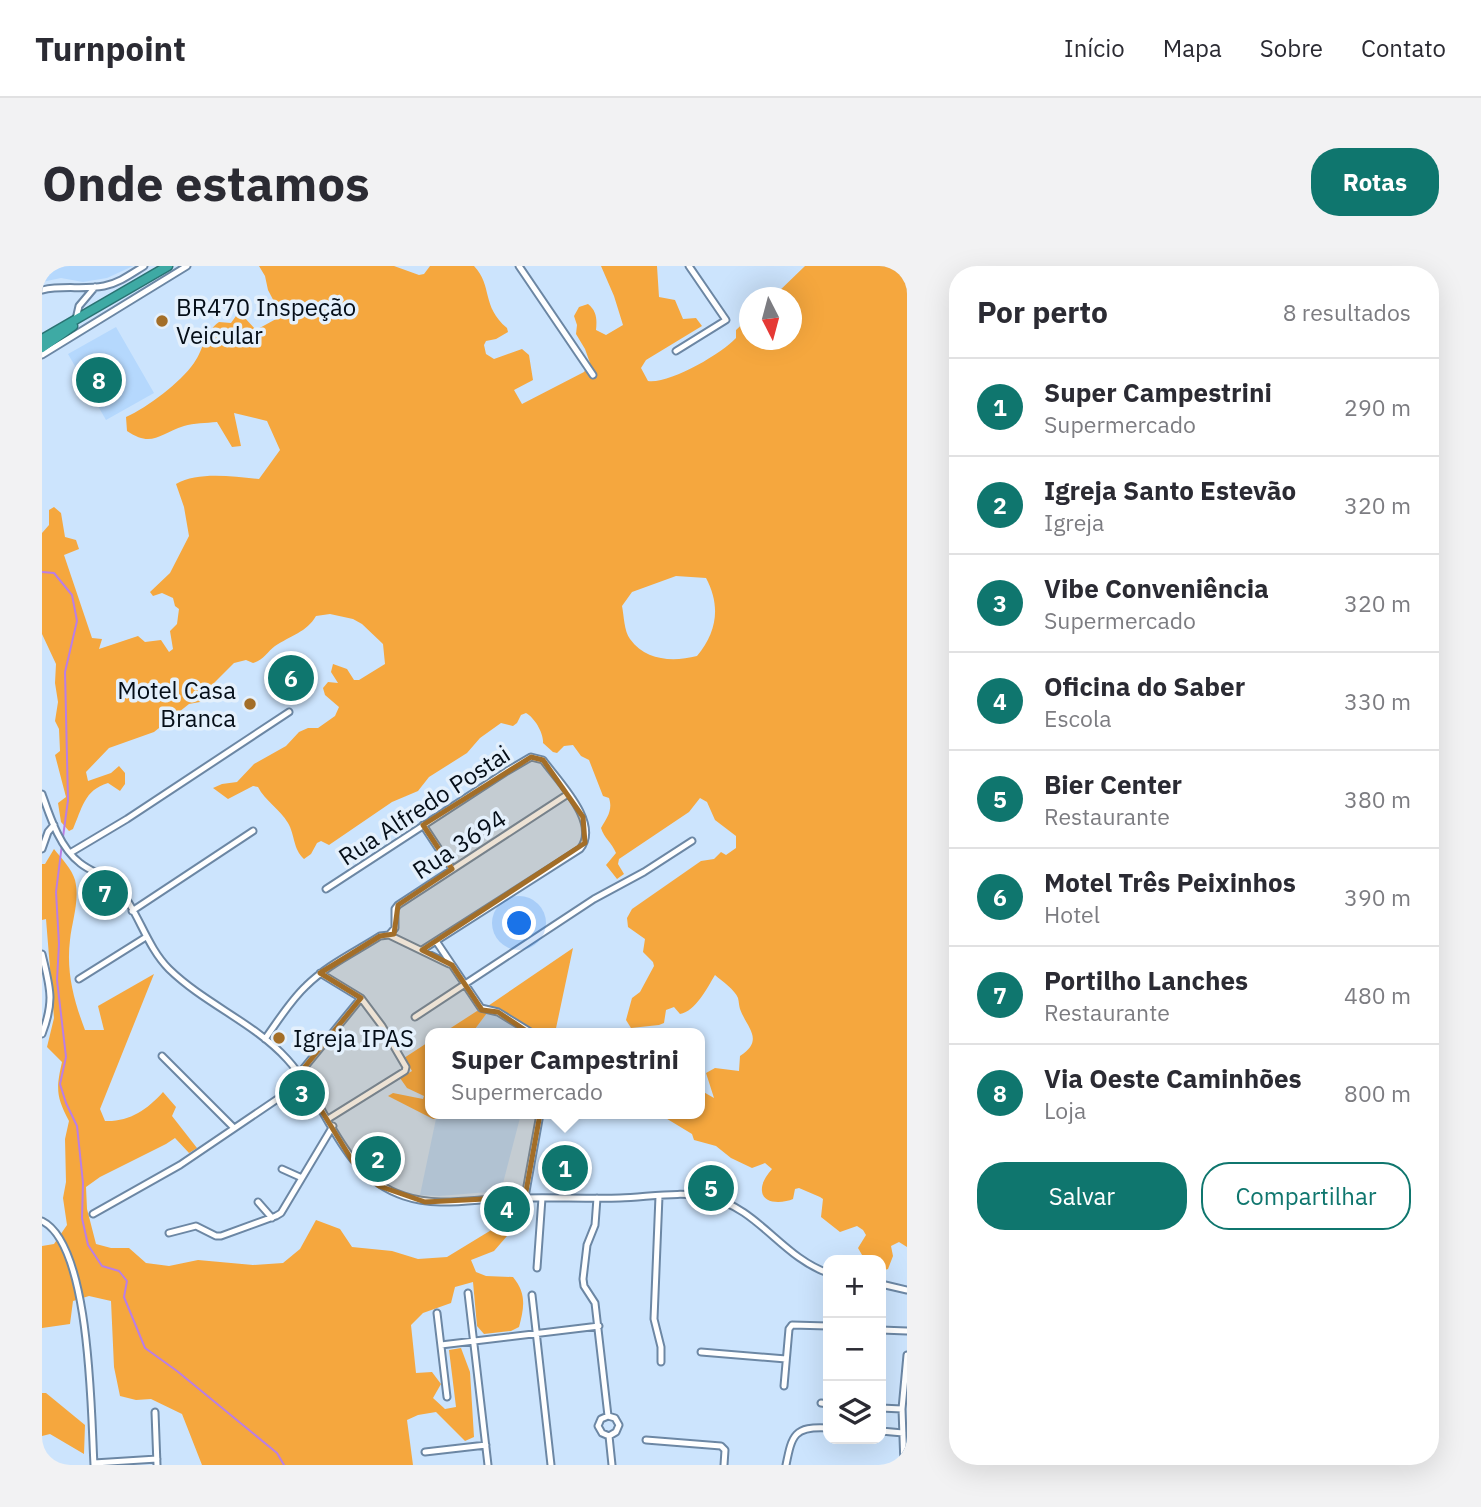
<!DOCTYPE html>
<html lang="pt">
<meta charset="utf-8">
<style>
body{margin:0;font-family:"IBM Plex Sans",sans-serif;background:#f2f2f3;color:#2b2b33}
.controls{position:absolute;right:21px;bottom:21px;display:grid;overflow:hidden;border-radius:14px;box-shadow:0 7px 28px #0002}
.controls button{width:63px;height:63px;display:grid;place-items:center;padding:0;border:0;border-bottom:2px solid #e1e1e2;background:#fff;color:#2b2b33;font:35px sans-serif}
.compass{position:absolute;left:697px;top:21px;width:63px;height:63px;border-radius:50%;background:#fff;box-shadow:0 7px 28px #0002;rotate:174deg}
.you{position:absolute;left:478px;top:658px;width:24px;height:24px;margin:-18px;border:5px solid #fff;border-radius:50%;background:#1a73e8;box-shadow:0 0 0 10px #1a73e833}
.badge{display:grid;place-items:center;width:46px;height:46px;border-radius:50%;background:#0f766e;color:#fff;font-size:23px;font-weight:700}
.pin{position:absolute;translate:-50% -50%;border:4px solid #fff;box-shadow:0 2px 7px #0006}
.popup{position:absolute;left:383px;top:762px;width:280px;height:91px;box-sizing:border-box;display:grid;place-content:center;border-radius:14px;background:#fff;filter:drop-shadow(0 2px 5px #0005);font-size:23px;white-space:nowrap;color:#7c7c81}
.popup b{font-size:26px;color:#2b2b33}
.popup::after{content:'';position:absolute;left:50%;top:100%;margin-left:-14px;border:14px solid transparent;border-top-color:#fff}
.list{margin:0;padding:0;list-style:none}
h2{display:flex;justify-content:space-between;align-items:center;height:91px;margin:0;padding:0 28px;font-size:30px}
h2 small{font-size:23px;font-weight:400;color:#7c7c81}
.list li{display:grid;grid-template-columns:46px 1fr auto;gap:21px;align-items:center;box-sizing:border-box;height:98px;padding:0 28px;border-top:2px solid #e1e1e2}
.list b{display:block;font-size:26px;white-space:nowrap}
.list p{margin:0;font-size:23px;white-space:nowrap;color:#7c7c81}
.list em{font-size:23px;font-style:normal;color:#7c7c81}
.actions{display:flex;gap:14px;padding:21px 28px}
.actions a{flex:1;padding:16px 0;border:2px solid #0f766e;border-radius:28px;text-align:center;font-size:24px;color:#0f766e}
.actions .main{background:#0f766e;color:#fff}
.icon{flex:none;width:38px;height:38px;fill:none;stroke:currentColor;stroke-width:2;stroke-linecap:round;stroke-linejoin:round}
.map{position:relative;flex:none;width:865px;height:1199px;overflow:hidden;border-radius:28px}
header{display:flex;align-items:center;gap:42px;box-sizing:border-box;height:98px;padding:0 35px;background:#fff;border-bottom:2px solid #e1e1e2}
header strong{font-size:33px}
nav{display:flex;gap:38px;margin-inline-start:auto;font-size:24px}
.intro{display:flex;align-items:center;justify-content:space-between;box-sizing:border-box;height:168px;padding:0 42px}
h1{margin:0;font-size:49px}
.button{padding:18px 32px;border-radius:28px;background:#0f766e;color:#fff;font-size:24px;font-weight:700}
main{display:flex;gap:42px;padding:0 42px}
aside{flex:1;background:#fff;border-radius:28px;box-shadow:0 7px 28px #0002}
.map>svg:first-child{display:block}
</style>
<header>
<strong>Turnpoint</strong>
<nav><a>Início</a><a>Mapa</a><a>Sobre</a><a>Contato</a></nav>
</header>
<div class="intro"><h1>Onde estamos</h1><a class="button">Rotas</a></div>
<main>
<div class="map">
<svg width="865" height="1199" viewBox="0 0 865 1199">
<rect width="100%" height="100%" fill="#cce4fd"/>
<path fill="#b5d8fd" d="M 0,0 L 91,0 L 65,12 L 41,16 L 19,12 L 0,16 Z
M 74,61 L 112,127 L 64,154 L 26,88 Z
M 445,747 L 456,748 L 484,767 L 430,767 Z
M 395,848 L 479,848 L 459,925 L 397,930 L 378,929 Z"/>
<path fill="#f5a73e" fill-rule="evenodd" d="M 217,0 L 352,0 L 377,9 L 382,8 L 388,0 L 432,0 C 451,20 439,40 465,62 L 466,66 L 454,73 L 444,75 L 442,79 L 444,88 L 452,93 L 480,83 L 487,89 L 491,114 L 472,124 L 480,138 L 542,106 L 548,97 L 543,83 L 534,68 L 535,59 L 532,50 L 537,41 L 546,38 C 555,45 555,54 554,64 L 564,69 L 581,59 L 572,30 L 559,0 L 615,0 L 617,31 L 633,34 L 641,53 L 654,52 L 660,60 L 604,94 L 599,102 L 606,115 C 628,118 679,88 694,72 L 694,64 L 707,52 L 708,74 L 750,74 L 750,32 L 731,31 L 763,0 L 856,0 L 858,4 L 865,5 L 865,981 L 857,976 L 849,980 L 851,990 L 846,1003 L 839,1005 L 839,994 L 823,994 L 816,982 L 824,969 L 821,964 L 815,960 L 798,966 L 779,951 L 781,933 L 778,931 L 757,922 L 753,923 L 751,933 C 742,937 721,939 720,925 C 719,917 725,909 730,903 L 723,897 L 710,902 L 689,892 L 674,880 L 652,874 L 650,868 L 617,848 L 658,848 L 658,824 L 672,832 L 664,807 L 673,802 L 697,805 L 698,790 C 723,774 705,762 698,743 C 697,740 697,736 696,732 C 693,724 680,715 673,709 C 665,722 654,745 638,748 L 632,741 L 624,744 L 622,757 L 617,759 L 589,762 L 584,754 L 590,732 L 598,726 L 612,700 L 611,696 L 601,686 L 603,673 L 586,661 L 585,652 L 590,643 L 659,595 L 672,593 L 679,586 L 684,589 L 694,582 L 694,570 L 673,554 L 665,536 L 658,532 L 647,546 L 577,593 L 576,598 L 582,608 L 575,613 L 564,599 L 574,587 C 570,577 562,572 559,562 C 565,552 571,544 567,532 L 561,530 L 547,494 L 539,490 L 531,479 L 522,480 L 515,487 L 511,486 L 501,477 C 502,468 493,452 484,447 L 479,449 L 475,457 L 471,460 L 459,457 L 438,472 L 425,487 L 387,511 L 376,525 L 350,536 L 287,579 L 279,575 L 275,577 L 269,588 L 262,593 C 251,583 253,569 246,557 C 238,543 223,535 216,521 L 211,520 L 186,533 L 171,522 L 180,518 L 195,516 L 212,498 L 244,480 L 257,466 L 266,462 L 276,462 L 293,450 L 297,441 L 283,429 L 281,422 L 286,416 L 296,417 L 289,406 L 291,398 L 305,403 L 312,414 L 317,414 L 343,398 L 341,378 L 320,358 L 311,353 L 288,348 L 274,350 C 265,366 248,370 233,380 C 225,386 222,394 211,397 L 204,394 L 192,397 L 170,419 L 169,434 L 147,438 L 112,466 L 67,482 L 44,506 L 46,515 L 69,507 L 77,500 L 83,507 L 83,518 L 78,525 L 66,517 C 42,524 40,543 31,563 L 27,565 L 19,556 L 16,537 L 24,531 L 13,489 L 18,485 L 17,463 L 13,455 L 16,436 L 13,417 L 14,398 L 0,368 L 0,267 L 7,259 L 7,244 L 12,241 L 19,247 L 23,271 L 34,274 L 37,283 L 22,289 L 50,372 L 60,373 L 57,383 L 96,370 L 103,376 L 119,374 L 127,386 L 131,383 L 128,365 L 135,358 L 137,343 L 133,340 L 131,332 L 120,327 L 111,330 L 108,326 L 128,307 L 147,270 L 142,241 L 134,218 C 157,205 192,211 217,213 L 238,184 L 225,155 L 192,147 L 199,180 L 190,181 L 175,156 C 164,157 152,157 142,160 C 117,168 110,182 85,165 L 84,151 C 106,141 138,117 152,97 C 162,83 162,67 177,56 L 189,57 L 194,50 L 202,51 L 214,64 L 234,53 L 237,45 L 226,24 L 223,10 ZM 634,310 L 664,312 C 679,340 675,366 655,390 C 631,396 604,395 588,373 C 582,365 582,350 580,340 L 590,326 Z
M 12,583 C 19,592 30,603 33,614 C 38,634 30,655 28,674 C 24,706 32,735 43,764 L 62,764 L 56,740 L 112,708 L 58,843 L 63,855 C 87,856 105,844 121,826 L 134,841 L 130,850 L 155,882 L 147,887 L 133,872 L 124,878 L 58,911 L 44,921 L 45,943 L 54,978 L 69,982 L 87,982 L 104,997 L 127,1000 L 156,994 L 211,999 L 241,997 L 258,983 L 274,954 L 298,963 L 310,981 L 350,985 L 376,993 L 405,991 L 451,963 L 465,961 L 465,970 L 452,985 L 429,994 L 434,1006 L 444,1010 L 471,1011 C 485,1028 482,1042 477,1061 L 469,1065 L 442,1068 L 435,1060 L 431,1016 L 413,1021 L 409,1037 L 381,1047 L 369,1059 L 374,1107 L 390,1106 L 399,1118 L 391,1132 L 403,1143 L 414,1141 L 407,1084 L 419,1082 L 428,1106 L 432,1171 L 423,1175 L 394,1146 L 376,1149 L 365,1154 L 371,1199 L 160,1199 L 140,1148 L 109,1133 L 94,1134 L 78,1130 L 72,1101 L 69,1035 L 47,1030 L 31,1035 L 28,1058 L 0,1062 L 0,980 L 12,978 L 25,959 L 21,932 L 24,916 L 23,873 L 27,855 C 14,830 14,823 20,796 L 5,781 L 12,752 L 4,653 L 0,654 L 0,598 L 3,598 Z
M 531,682 L 513,767 L 495,767 L 456,744 L 443,742 Z
M 435,745 L 445,747 L 430,767 L 401,767 Z
M 388,775 L 388,848 L 410,848 L 409,852 L 391,853 L 346,830 L 351,827 L 381,833 L 382,830 L 365,822 L 358,812 L 370,805 L 362,792 Z
M 0,1127 L 4,1127 L 43,1159 L 42,1188 L 8,1168 L 0,1170 Z"/>
<g fill="none" stroke-linecap="round" stroke-linejoin="round">
<path stroke="#ba7ee4" stroke-width="2" d="M 0,306 L 12,307 L 30,329 L 35,355 L 23,406 L 26,534 L 21,571
M 20,578 L 14,626 L 17,678 L 15,714 L 24,791 L 18,818 L 24,837 L 35,860 L 41,917 L 40,952 L 46,979 L 60,1000 L 77,1005 L 85,1015 L 82,1031 L 103,1082 L 135,1105 L 235,1187 L 242,1199"/>
<g stroke="#6c87a4" stroke-width="9">
<path id="minor" d="M 477,0 L 551,109
M 0,24 C 21,19 41,24 62,20 C 77,17 89,8 102,0
M 34,53 L 37,40 L 53,21
M 634,85 L 684,54 L 647,0
M 0,89 L 145,0
M 0,528 C 8,551 18,582 38,597 C 49,606 63,609 73,619 C 96,642 103,679 127,703 C 163,738 211,756 245,793 C 287,839 298,909 362,930 C 391,940 421,935 451,933 C 493,930 535,933 578,932 C 607,931 638,925 667,931 C 716,942 740,991 786,1007
M 381,559 L 410,603
M 0,583 L 6,566 L 12,559
M 28,587 L 85,553 L 247,446
M 284,623 L 465,505 L 489,491 L 501,494 C 516,515 559,557 538,583 L 380,684
M 90,645 L 211,565
M 347,669 L 353,662 L 353,643 L 356,639 L 526,528
M 347,669 L 407,698
M 394,675 L 439,742 L 456,746 L 490,767
M 0,688 C 8,722 13,734 0,768
M 278,707 L 319,732 L 340,760 L 364,801 L 363,805 L 286,853
M 37,713 L 104,671
M 373,751 L 552,633 L 602,606 L 650,575
M 223,773 C 236,755 248,735 264,720 C 285,699 313,686 338,670 L 347,669
M 120,790 L 192,862
M 257,808 L 319,732
M 240,903 L 260,912
M 617,930 L 612,1053 L 619,1081 L 619,1096
M 483,931 L 498,848
M 555,932 L 553,959 L 545,979 L 541,1013 L 542,1020 L 553,1037 L 566,1150
M 216,936 L 230,952
M 51,948 L 138,899 L 262,815
M 0,955 C 49,979 49,1148 52,1199
M 127,967 L 154,960 L 174,970 L 179,970 L 234,950 L 239,947 L 291,860
M 495,1002 L 500,932
M 839,1018 L 865,1024
M 426,1027 L 446,1199
M 490,1029 L 509,1199
M 395,1047 L 405,1131
M 839,1064 L 865,1065
M 399,1079 L 557,1060
M 659,1086 L 744,1093
M 742,1120 L 747,1063 L 750,1059 L 786,1060
M 779,1137 L 786,1138
M 839,1142 L 860,1143
M 113,1146 L 115,1199
M 566,1150 L 559,1153 L 556,1160 L 560,1167 L 567,1170
M 566,1150 L 573,1152 L 577,1159 L 574,1166 L 567,1170
M 839,1165 L 861,1167
M 567,1170 L 570,1199
M 604,1174 L 679,1180 L 683,1184 L 682,1199
M 383,1186 L 444,1179
M 52,1197 L 115,1193
M 744,1199 C 750,1169 752,1160 786,1162
M 862,1199 L 860,1143 L 865,1089"/>
</g>
<g stroke="#2a7373" stroke-width="11">
<path id="highway" d="M 0,73 L 126,0
M 0,82 L 31,60"/>
</g>
<use href="#minor" stroke="#fff" stroke-width="5"/>
<use href="#highway" stroke="#3eaaa4" stroke-width="8"/>
</g>
<path fill="#a36e28" fill-opacity="0.2" stroke="#a36e28" stroke-width="5" stroke-linejoin="round" d="M 489,491 L 501,494 L 541,551 L 543,577 L 380,684 L 410,699 L 440,744 L 456,746 L 510,782 L 483,931 L 383,936 L 337,920 L 311,896 L 257,808 L 319,732 L 278,707 L 338,670 L 352,668 L 356,639 L 410,603 L 381,559 Z"/>
<g fill="#a36e28" stroke="#e4f0fc" stroke-width="2.5">
<circle cx="120" cy="55" r="7"/>
<circle cx="208" cy="438" r="7"/>
<circle cx="237" cy="772" r="7"/>
</g>
<g text-anchor="middle" dominant-baseline="central" stroke-width="7" stroke-linejoin="round" paint-order="stroke">
<g font-size="24" fill="#050e18" stroke="#e4f0fc" text-anchor="start">
<text x="134" y="41">BR470 Inspeção<tspan x="134" dy="28">Veicular</tspan></text>
<text x="194" y="424" text-anchor="end">Motel Casa<tspan x="194" dy="28">Branca</tspan></text>
<text x="251" y="772">Igreja IPAS</text>
</g>
<g font-size="24" fill="#050e18" stroke="#e4f0fc">
<text transform="translate(382 539) rotate(-33)">Rua Alfredo Postai</text>
<text transform="translate(417 578) rotate(-33)">Rua 3694</text>
</g>
</g>
</svg>
<div class="controls">
<button>+</button>
<button>−</button>
<button><svg class="icon" aria-label="layers" viewBox="0 0 24 24"><path d="M12 4l9 5-9 5-9-5zM3 14l9 5 9-5"/></svg></button>
</div>
<svg class="compass" viewBox="-18 -18 36 36"><path d="M0-13l5 13h-10z" fill="#e53935"/><path d="M0 13l5-13h-10z" fill="#7c7c81"/></svg>
<div class="you"></div>
<div class="pin badge" style="left:523px;top:902px">1</div>
<div class="popup"><b>Super Campestrini</b>Supermercado</div>
<div class="pin badge" style="left:336px;top:893px">2</div>
<div class="pin badge" style="left:260px;top:827px">3</div>
<div class="pin badge" style="left:465px;top:943px">4</div>
<div class="pin badge" style="left:669px;top:922px">5</div>
<div class="pin badge" style="left:249px;top:412px">6</div>
<div class="pin badge" style="left:63px;top:627px">7</div>
<div class="pin badge" style="left:57px;top:114px">8</div>
</div>
<aside>
<h2>Por perto<small>8 resultados</small></h2>
<ul class="list">
<li><span class="badge">1</span><div><b>Super Campestrini</b><p>Supermercado</p></div><em>290 m</em></li>
<li><span class="badge">2</span><div><b>Igreja Santo Estevão</b><p>Igreja</p></div><em>320 m</em></li>
<li><span class="badge">3</span><div><b>Vibe Conveniência</b><p>Supermercado</p></div><em>320 m</em></li>
<li><span class="badge">4</span><div><b>Oficina do Saber</b><p>Escola</p></div><em>330 m</em></li>
<li><span class="badge">5</span><div><b>Bier Center</b><p>Restaurante</p></div><em>380 m</em></li>
<li><span class="badge">6</span><div><b>Motel Três Peixinhos</b><p>Hotel</p></div><em>390 m</em></li>
<li><span class="badge">7</span><div><b>Portilho Lanches</b><p>Restaurante</p></div><em>480 m</em></li>
<li><span class="badge">8</span><div><b>Via Oeste Caminhões</b><p>Loja</p></div><em>800 m</em></li>
</ul>
<div class="actions"><a class="main">Salvar</a><a>Compartilhar</a></div>
</aside>
</main>
